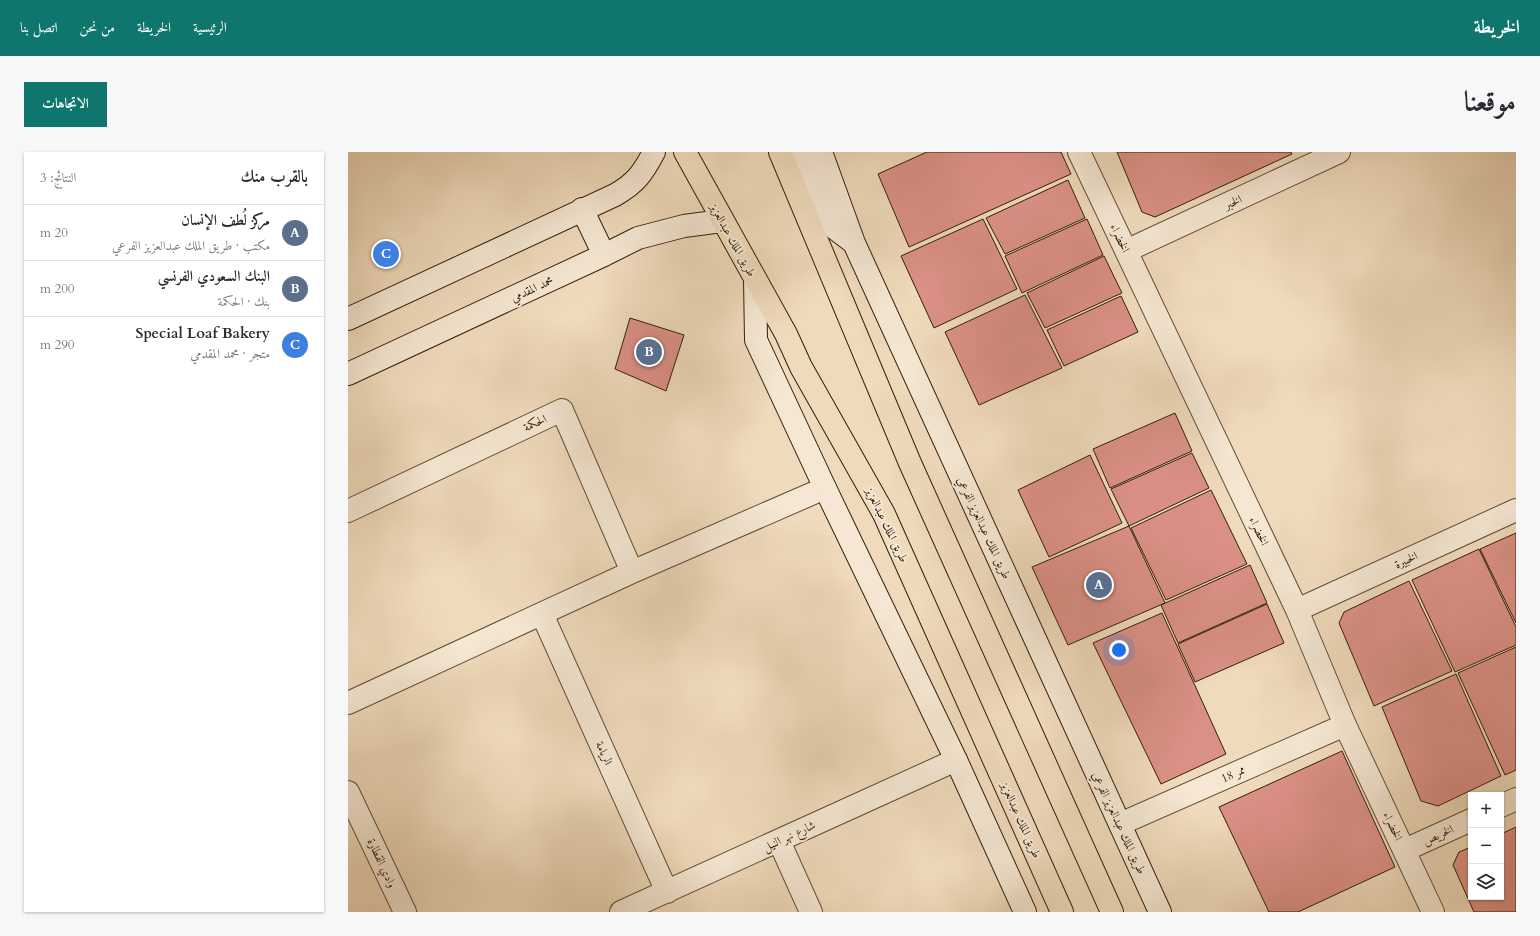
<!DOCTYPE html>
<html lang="ar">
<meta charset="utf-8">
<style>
body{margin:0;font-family:Cardo,Amiri,serif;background:#f7f7f7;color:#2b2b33;direction:rtl}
.controls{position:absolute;right:12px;bottom:12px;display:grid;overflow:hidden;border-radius:0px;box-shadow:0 1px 3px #0004}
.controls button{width:36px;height:36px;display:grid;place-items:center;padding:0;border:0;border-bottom:1px solid #e1e1e2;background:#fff;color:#2b2b33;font:20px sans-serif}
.you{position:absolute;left:771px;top:498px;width:14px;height:14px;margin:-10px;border:3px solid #fff;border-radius:50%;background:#1a73e8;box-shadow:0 0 0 6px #1a73e833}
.badge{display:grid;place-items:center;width:26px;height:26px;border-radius:50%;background:#0f766e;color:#fff;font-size:13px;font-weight:700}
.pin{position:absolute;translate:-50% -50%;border:2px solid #fff;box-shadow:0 1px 4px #0006}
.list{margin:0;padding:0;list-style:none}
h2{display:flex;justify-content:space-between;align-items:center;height:52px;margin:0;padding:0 16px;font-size:17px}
h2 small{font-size:13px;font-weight:400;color:#7c7c81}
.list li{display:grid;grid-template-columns:26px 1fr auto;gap:12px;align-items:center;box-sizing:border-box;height:56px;padding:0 16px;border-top:1px solid #e1e1e2}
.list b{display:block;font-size:15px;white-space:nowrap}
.list p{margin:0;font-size:13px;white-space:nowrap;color:#7c7c81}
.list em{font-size:13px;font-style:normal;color:#7c7c81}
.icon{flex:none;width:22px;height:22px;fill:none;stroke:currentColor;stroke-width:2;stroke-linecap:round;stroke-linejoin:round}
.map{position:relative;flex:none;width:1168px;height:760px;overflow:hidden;direction:ltr;border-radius:0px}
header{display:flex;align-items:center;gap:24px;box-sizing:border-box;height:56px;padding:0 20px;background:#0f766e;color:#fff}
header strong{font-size:19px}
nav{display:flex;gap:22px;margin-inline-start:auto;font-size:14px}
.intro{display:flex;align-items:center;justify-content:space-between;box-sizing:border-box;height:96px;padding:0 24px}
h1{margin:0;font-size:28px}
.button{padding:10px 18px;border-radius:0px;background:#0f766e;color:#fff;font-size:14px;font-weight:700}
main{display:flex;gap:24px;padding:0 24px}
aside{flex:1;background:#fff;border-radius:0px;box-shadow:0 1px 3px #0004}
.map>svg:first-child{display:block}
</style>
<header>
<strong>الخريطة</strong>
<nav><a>الرئيسية</a><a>الخريطة</a><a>من نحن</a><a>اتصل بنا</a></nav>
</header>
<div class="intro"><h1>موقعنا</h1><a class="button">الاتجاهات</a></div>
<main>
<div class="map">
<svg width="1168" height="760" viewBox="0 0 1168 760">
<rect width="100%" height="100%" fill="#efdabb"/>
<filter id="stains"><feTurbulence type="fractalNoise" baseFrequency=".005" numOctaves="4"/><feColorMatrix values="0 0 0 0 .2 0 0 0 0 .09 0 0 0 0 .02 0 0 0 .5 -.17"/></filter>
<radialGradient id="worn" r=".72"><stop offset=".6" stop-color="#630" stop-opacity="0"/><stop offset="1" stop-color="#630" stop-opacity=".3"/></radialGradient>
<path fill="#db9086" stroke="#311e0a" d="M 579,0 L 713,0 L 723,22 L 561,95 L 530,22 Z
M 769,0 L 943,0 L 944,2 L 807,65 L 794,60 Z
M 720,28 L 737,66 L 657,102 L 638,66 Z
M 635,67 L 669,137 L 586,176 L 553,104 Z
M 739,67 L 755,103 L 674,141 L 657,104 Z
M 756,104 L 774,141 L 697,176 L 679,141 Z
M 677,143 L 714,216 L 631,253 L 597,180 Z
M 773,144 L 790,180 L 716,214 L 699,178 Z
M 282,166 L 336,183 L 318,239 L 267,217 Z
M 827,261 L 844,299 L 762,336 L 745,297 Z
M 844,301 L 861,336 L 781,374 L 763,337 Z
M 742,303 L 774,371 L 701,405 L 670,338 Z
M 863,338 L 899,412 L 818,448 L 783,376 Z
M 781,374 L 817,451 L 720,493 L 684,415 Z
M 1168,381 L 1168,471 L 1132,397 Z
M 1131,397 L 1168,475 L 1168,493 L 1107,520 L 1064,428 Z
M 902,413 L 919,451 L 830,491 L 813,453 Z
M 1061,429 L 1104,519 L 1026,554 L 991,471 L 996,460 Z
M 919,452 L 936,491 L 847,530 L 830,492 Z
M 814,461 L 878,602 L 813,632 L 745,491 Z
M 1168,495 L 1168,618 L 1157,623 L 1110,521 Z
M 1108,522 L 1153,624 L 1090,654 L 1073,649 L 1034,555 Z
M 994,599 L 1047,715 L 950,760 L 921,760 L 871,655 Z
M 1168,675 L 1168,760 L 1126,760 L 1105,713 L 1111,700 L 1123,695 L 1123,745 L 1153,745 L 1153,682 Z"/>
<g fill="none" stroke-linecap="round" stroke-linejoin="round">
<g stroke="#604d36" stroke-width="24">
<path id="street" d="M 731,0 L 949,458 L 997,573 L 1085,760
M 778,99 L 991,0
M 0,359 L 214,258 L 284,420
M 949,458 L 1168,358
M 194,462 L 319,740
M 0,551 L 284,420 L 477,336
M 0,640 L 57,760
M 1153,654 L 1168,647
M 772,672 L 997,573
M 431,689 L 463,760
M 1057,698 L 1123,668
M 273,760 L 608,608"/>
</g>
<g stroke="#311e0a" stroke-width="24">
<path id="secondary" d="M 452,0 L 481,72 L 506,91 L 812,760
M 473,0 L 506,91
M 234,57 L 256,103
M 407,127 L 408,188 L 477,336 L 608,608 L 677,760
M 0,167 L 267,43 C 288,31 295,21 306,0
M 0,222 L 256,103 L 290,86 L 336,74 L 374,69"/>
</g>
<g stroke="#311e0a" stroke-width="24">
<path id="primary" d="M 337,0 L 438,182 L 453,215 L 536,362 L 714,760
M 432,0 L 562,311 L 764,760"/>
</g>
<use href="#street" stroke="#f5e7d3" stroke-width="22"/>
<use href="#secondary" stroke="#f5e7d3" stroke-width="22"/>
<use href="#primary" stroke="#efdabb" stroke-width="22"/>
</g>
<g text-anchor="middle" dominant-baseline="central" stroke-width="4" stroke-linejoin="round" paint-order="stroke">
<g font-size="12" fill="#311e0a" stroke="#f5e7d3">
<text transform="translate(885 50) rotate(-25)">الخبر</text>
<text transform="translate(772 86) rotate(65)">الخضراء</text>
<text transform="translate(385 88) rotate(61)">طريق الملك عبدالعزيز</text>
<text transform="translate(184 137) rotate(-25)">محمد المقدمي</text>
<text transform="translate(187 271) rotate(-25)">الحكمة</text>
<text transform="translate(539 373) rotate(64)">طريق الملك عبدالعزيز</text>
<text transform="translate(636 376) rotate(65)">طريق الملك عبدالعزيز الفرعي</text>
<text transform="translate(911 379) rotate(65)">الخضراء</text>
<text transform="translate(1058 408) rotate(-25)">الخبيرة</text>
<text transform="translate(256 601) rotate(66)">الريامة</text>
<text transform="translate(885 622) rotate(-24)">ممر 18</text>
<text transform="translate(673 668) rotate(66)">طريق الملك عبدالعزيز</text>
<text transform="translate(771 671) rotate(65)">طريق الملك عبدالعزيز الفرعي</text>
<text transform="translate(1045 674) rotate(65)">الخضراء</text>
<text transform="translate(1090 683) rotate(-25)">الخريص</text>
<text transform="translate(441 684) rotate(-25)">شارع نهر النيل</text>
<text transform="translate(34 711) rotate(65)">وادي القطارة</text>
</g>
</g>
<rect width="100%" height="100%" filter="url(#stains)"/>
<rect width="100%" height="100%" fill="url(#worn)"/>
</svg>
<div class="controls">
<button>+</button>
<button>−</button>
<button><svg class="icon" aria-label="layers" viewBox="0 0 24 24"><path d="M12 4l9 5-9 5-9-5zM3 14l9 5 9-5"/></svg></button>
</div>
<div class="you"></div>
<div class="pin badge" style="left:751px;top:433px;background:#5c6f8a">A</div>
<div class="pin badge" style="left:301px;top:200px;background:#5c6f8a">B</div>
<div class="pin badge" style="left:38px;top:102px;background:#3f7fe0">C</div>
</div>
<aside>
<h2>بالقرب منك<small>النتائج: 3</small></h2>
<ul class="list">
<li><span class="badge" style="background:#5c6f8a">A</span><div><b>مركز لُطف الإنسان</b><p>مكتب · طريق الملك عبدالعزيز الفرعي</p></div><em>20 m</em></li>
<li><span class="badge" style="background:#5c6f8a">B</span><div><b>البنك السعودي الفرنسي</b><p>بنك · الحكمة</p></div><em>200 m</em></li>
<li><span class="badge" style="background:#3f7fe0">C</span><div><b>Special Loaf Bakery</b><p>متجر · محمد المقدمي</p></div><em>290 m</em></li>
</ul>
</aside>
</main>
